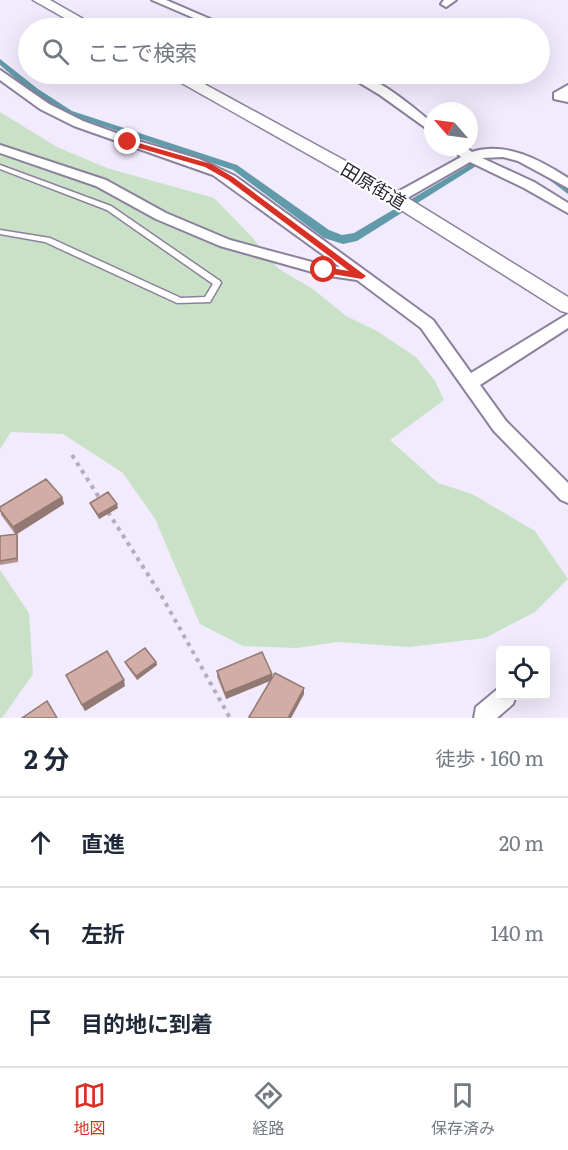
<!DOCTYPE html>
<html lang="ja">
<meta charset="utf-8">
<style>
body{margin:0;font-family:Literata,"Noto Sans JP",serif;background:#f6f6f7;color:#1f2937}
.controls{position:absolute;right:18px;bottom:18px;display:grid;overflow:hidden;border-radius:6px;box-shadow:0 6px 24px #0002}
.controls button{width:54px;height:54px;display:grid;place-items:center;padding:0;border:0;border-bottom:2px solid #e0e1e3;background:#fff;color:#1f2937;font:30px sans-serif}
.compass{position:absolute;left:424px;top:102px;width:54px;height:54px;border-radius:50%;background:#fff;box-shadow:0 6px 24px #0002;rotate:298deg}
.stop{position:absolute;width:18px;height:18px;margin:-14px;border:4px solid #d93025;border-radius:50%;background:#fff}
.stop.end{background:#d93025;border-color:#fff;box-shadow:0 2px 6px #0008}
.list{margin:0;padding:0;list-style:none}
h2{display:flex;justify-content:space-between;align-items:center;height:78px;margin:0;padding:0 24px;font-size:26px}
h2 small{font-size:20px;font-weight:400;color:#747a83}
.list li{display:grid;grid-template-columns:39px 1fr auto;gap:18px;align-items:center;box-sizing:border-box;height:90px;padding:0 24px;border-top:2px solid #e0e1e3}
.list b{display:block;font-size:22px;white-space:nowrap}
.list em{font-size:20px;font-style:normal;color:#747a83}
.icon{flex:none;width:33px;height:33px;fill:none;stroke:currentColor;stroke-width:2;stroke-linecap:round;stroke-linejoin:round}
.map{position:relative;flex:none;width:568px;height:718px;overflow:hidden}
.search{position:absolute;background:#fff;box-shadow:0 6px 24px #0002;left:18px;right:18px;top:18px;height:66px;display:flex;align-items:center;gap:15px;box-sizing:border-box;padding:0 21px;border-radius:33px;color:#747a83;font-size:22px}
.sheet{height:348px;background:#fff}
nav{display:flex;justify-content:space-around;align-items:center;box-sizing:border-box;height:84px;border-top:2px solid #e0e1e3;background:#fff;font-size:16px;color:#747a83}
nav a{display:grid;justify-items:center;gap:3px}
nav .on{color:#d93025}
.map>svg:first-child{display:block}
</style>
<div class="map">
<svg width="568" height="718" viewBox="0 0 568 718">
<rect width="100%" height="100%" fill="#f2eafd"/>
<path fill="#c9e2c7" d="M 0,112 L 57,147 L 107,168 L 214,198 L 251,236 L 279,269 L 313,289 L 346,316 L 377,331 L 416,357 L 435,381 L 444,400 L 390,440 L 438,483 L 472,494 L 535,531 L 568,579 L 535,612 L 485,638 L 409,647 L 337,642 L 297,648 L 243,646 L 200,624 L 155,519 L 123,473 L 63,434 L 11,432 L 0,449 Z
M 0,570 L 29,613 L 33,674 L 2,718 L 0,718 Z"/>
<path fill="#619aa9" d="M 0,59 L 38,89 L 72,111 L 237,165 L 329,230 L 342,235 L 354,233 L 484,156 L 514,157 L 568,188 L 568,194 C 545,176 519,155 489,158 L 357,241 L 343,244 L 324,238 L 233,170 L 67,114 L 31,92 L 0,65 Z"/>
<g fill="none" stroke-linecap="round" stroke-linejoin="round">
<g stroke="#8c819d" stroke-width="3">
<path id="service" d="M 0,165 L 111,206 L 220,281 L 221,283 L 210,302 L 177,303 L 45,242 L 0,234 L 0,230 L 50,238 L 181,298 L 205,297 L 213,284 L 107,210 L 0,169 Z"/>
</g>
<g stroke="#8c819d" stroke-width="4">
<path id="minor" d="M 152,0 L 166,0 L 231,28 L 217,28 Z
M 444,0 L 456,0 L 446,7 L 441,4 Z
M 0,70 L 49,104 L 83,121 L 135,140 L 199,159 L 235,176 L 433,320 L 471,373 L 568,314 L 568,328 L 480,385 L 506,421 L 568,483 L 568,503 L 561,500 L 494,431 L 421,328 L 357,280 L 323,275 L 220,246 L 156,219 L 96,186 L 0,153 L 0,145 L 106,180 L 166,213 L 230,240 L 323,265 L 340,267 L 213,175 L 74,126 L 40,109 L 0,80 Z
M 345,74 C 374,71 410,106 433,123 L 433,133 L 380,95 Z
M 568,85 L 568,102 L 554,99 L 554,93 Z
M 450,147 L 465,147 L 472,152 C 506,141 540,160 568,178 L 568,188 L 518,161 L 503,157 L 482,158 L 534,182 L 568,203 L 568,213 L 524,188 L 470,162 L 402,201 L 392,201 L 390,198 L 392,195 L 461,157 Z
M 500,687 L 500,696 L 516,696 L 513,704 L 497,718 L 474,718 L 476,707 Z"/>
</g>
<g stroke="#8c819d" stroke-width="3">
<path id="tertiary" d="M 33,0 L 50,0 L 99,28 L 82,28 Z
M 169,74 L 186,74 L 364,171 L 568,297 L 568,313 L 561,311 L 352,179 L 171,77 Z"/>
</g>
<path stroke="#b4adbd" stroke-width="4" stroke-dasharray="4 5" stroke-linecap="butt" d="M 72,455 L 100,499
M 108,512 L 161,595 L 230,718"/>
<use href="#service" fill="#fff" fill-rule="evenodd"/>
<use href="#minor" fill="#fff" fill-rule="evenodd"/>
<use href="#tertiary" fill="#fff" fill-rule="evenodd"/>
</g>
<path fill="#b4958f" d="M 62,497 L 64,504 L 17,534 L 18,537 L 18,562 L 0,565 L 0,536 L 15,534 L 1,515 L 0,507 Z
M 90,503 L 118,508 L 99,519 L 91,506 Z
M 125,662 L 156,662 L 157,665 L 137,680 L 126,665 Z
M 217,671 L 272,678 L 304,688 L 304,694 L 291,718 L 249,718 L 270,681 L 226,699 L 217,677 Z
M 66,675 L 125,686 L 85,711 Z"/>
<path fill="#927974" d="M 62,497 L 64,504 L 17,534 L 18,537 L 18,562 L 17,558 L 16,535 L 13,527 Z
M 117,504 L 118,508 L 99,519 L 98,515 Z
M 156,662 L 157,665 L 137,680 L 136,676 Z
M 272,674 L 272,680 L 226,699 L 225,693 Z
M 124,680 L 125,686 L 85,711 L 82,705 Z
M 304,688 L 304,694 L 291,718 L 288,718 Z"/>
<path fill="#d1ada6" stroke="#927974" stroke-width="1.5" d="M 46,479 L 62,497 L 13,527 L 0,510 L 0,507 Z
M 108,492 L 117,504 L 98,515 L 90,503 Z
M 17,534 L 17,558 L 0,561 L 0,536 Z
M 145,648 L 156,662 L 136,676 L 125,662 Z
M 107,651 L 124,680 L 82,705 L 66,675 Z
M 262,652 L 272,674 L 225,693 L 217,671 Z
M 275,673 L 304,688 L 288,718 L 251,718 L 249,717 Z
M 47,701 L 57,718 L 22,718 Z"/>
<path fill="#d93025" d="M 128,140 L 211,164 L 233,177 L 366,276 L 362,279 L 320,272 L 320,267 L 324,267 L 349,271 L 228,180 L 205,167 L 125,144 L 124,142 Z"/>
<g text-anchor="middle" dominant-baseline="central" stroke-width="4.5" stroke-linejoin="round" paint-order="stroke">
<g font-size="18" fill="#28232e" stroke="#fff">
<text transform="translate(374 185) rotate(31)">田原街道</text>
</g>
</g>
</svg>
<div class="controls">
<button><svg class="icon" aria-label="locate" viewBox="0 0 24 24"><circle cx="12" cy="12" r="6"/><path d="M12 2v4M12 18v4M2 12h4M18 12h4"/></svg></button>
</div>
<svg class="compass" viewBox="-18 -18 36 36"><path d="M0-13l5 13h-10z" fill="#e53935"/><path d="M0 13l5-13h-10z" fill="#747a83"/></svg>
<div class="stop" style="left:324px;top:270px"></div>
<div class="stop end" style="left:128px;top:142px"></div>
<div class="search"><svg class="icon" aria-label="search" viewBox="0 0 24 24"><circle cx="10" cy="10" r="6"/><path d="M15 15l6 6"/></svg>ここで検索</div>
</div>
<section class="sheet">
<h2>2 分<small>徒歩 · 160 m</small></h2>
<ul class="list">
<li><svg class="icon" aria-label="ahead" viewBox="0 0 24 24"><path d="M12 20V5M6 11l6-6 6 6"/></svg><div><b>直進</b></div><em>20 m</em></li>
<li><svg class="icon" aria-label="left" viewBox="0 0 24 24"><path d="M17 20v-9H6M10 6l-5 5 5 5"/></svg><div><b>左折</b></div><em>140 m</em></li>
<li><svg class="icon" aria-label="arrive" viewBox="0 0 24 24"><path d="M6 21V4h12l-3 4 3 4H6"/></svg><div><b>目的地に到着</b></div></li>
</ul>
</section>
<nav>
<a class="on"><svg class="icon" aria-label="map" viewBox="0 0 24 24"><path d="M3 6l6-2 6 2 6-2v14l-6 2-6-2-6 2zM9 4v14M15 6v14"/></svg>地図</a>
<a><svg class="icon" aria-label="directions" viewBox="0 0 24 24"><path d="M12 3l9 9-9 9-9-9zM9 14v-3h6M13 9l2 2-2 2"/></svg>経路</a>
<a><svg class="icon" aria-label="saved" viewBox="0 0 24 24"><path d="M7 4h10v16l-5-4-5 4z"/></svg>保存済み</a>
</nav>
